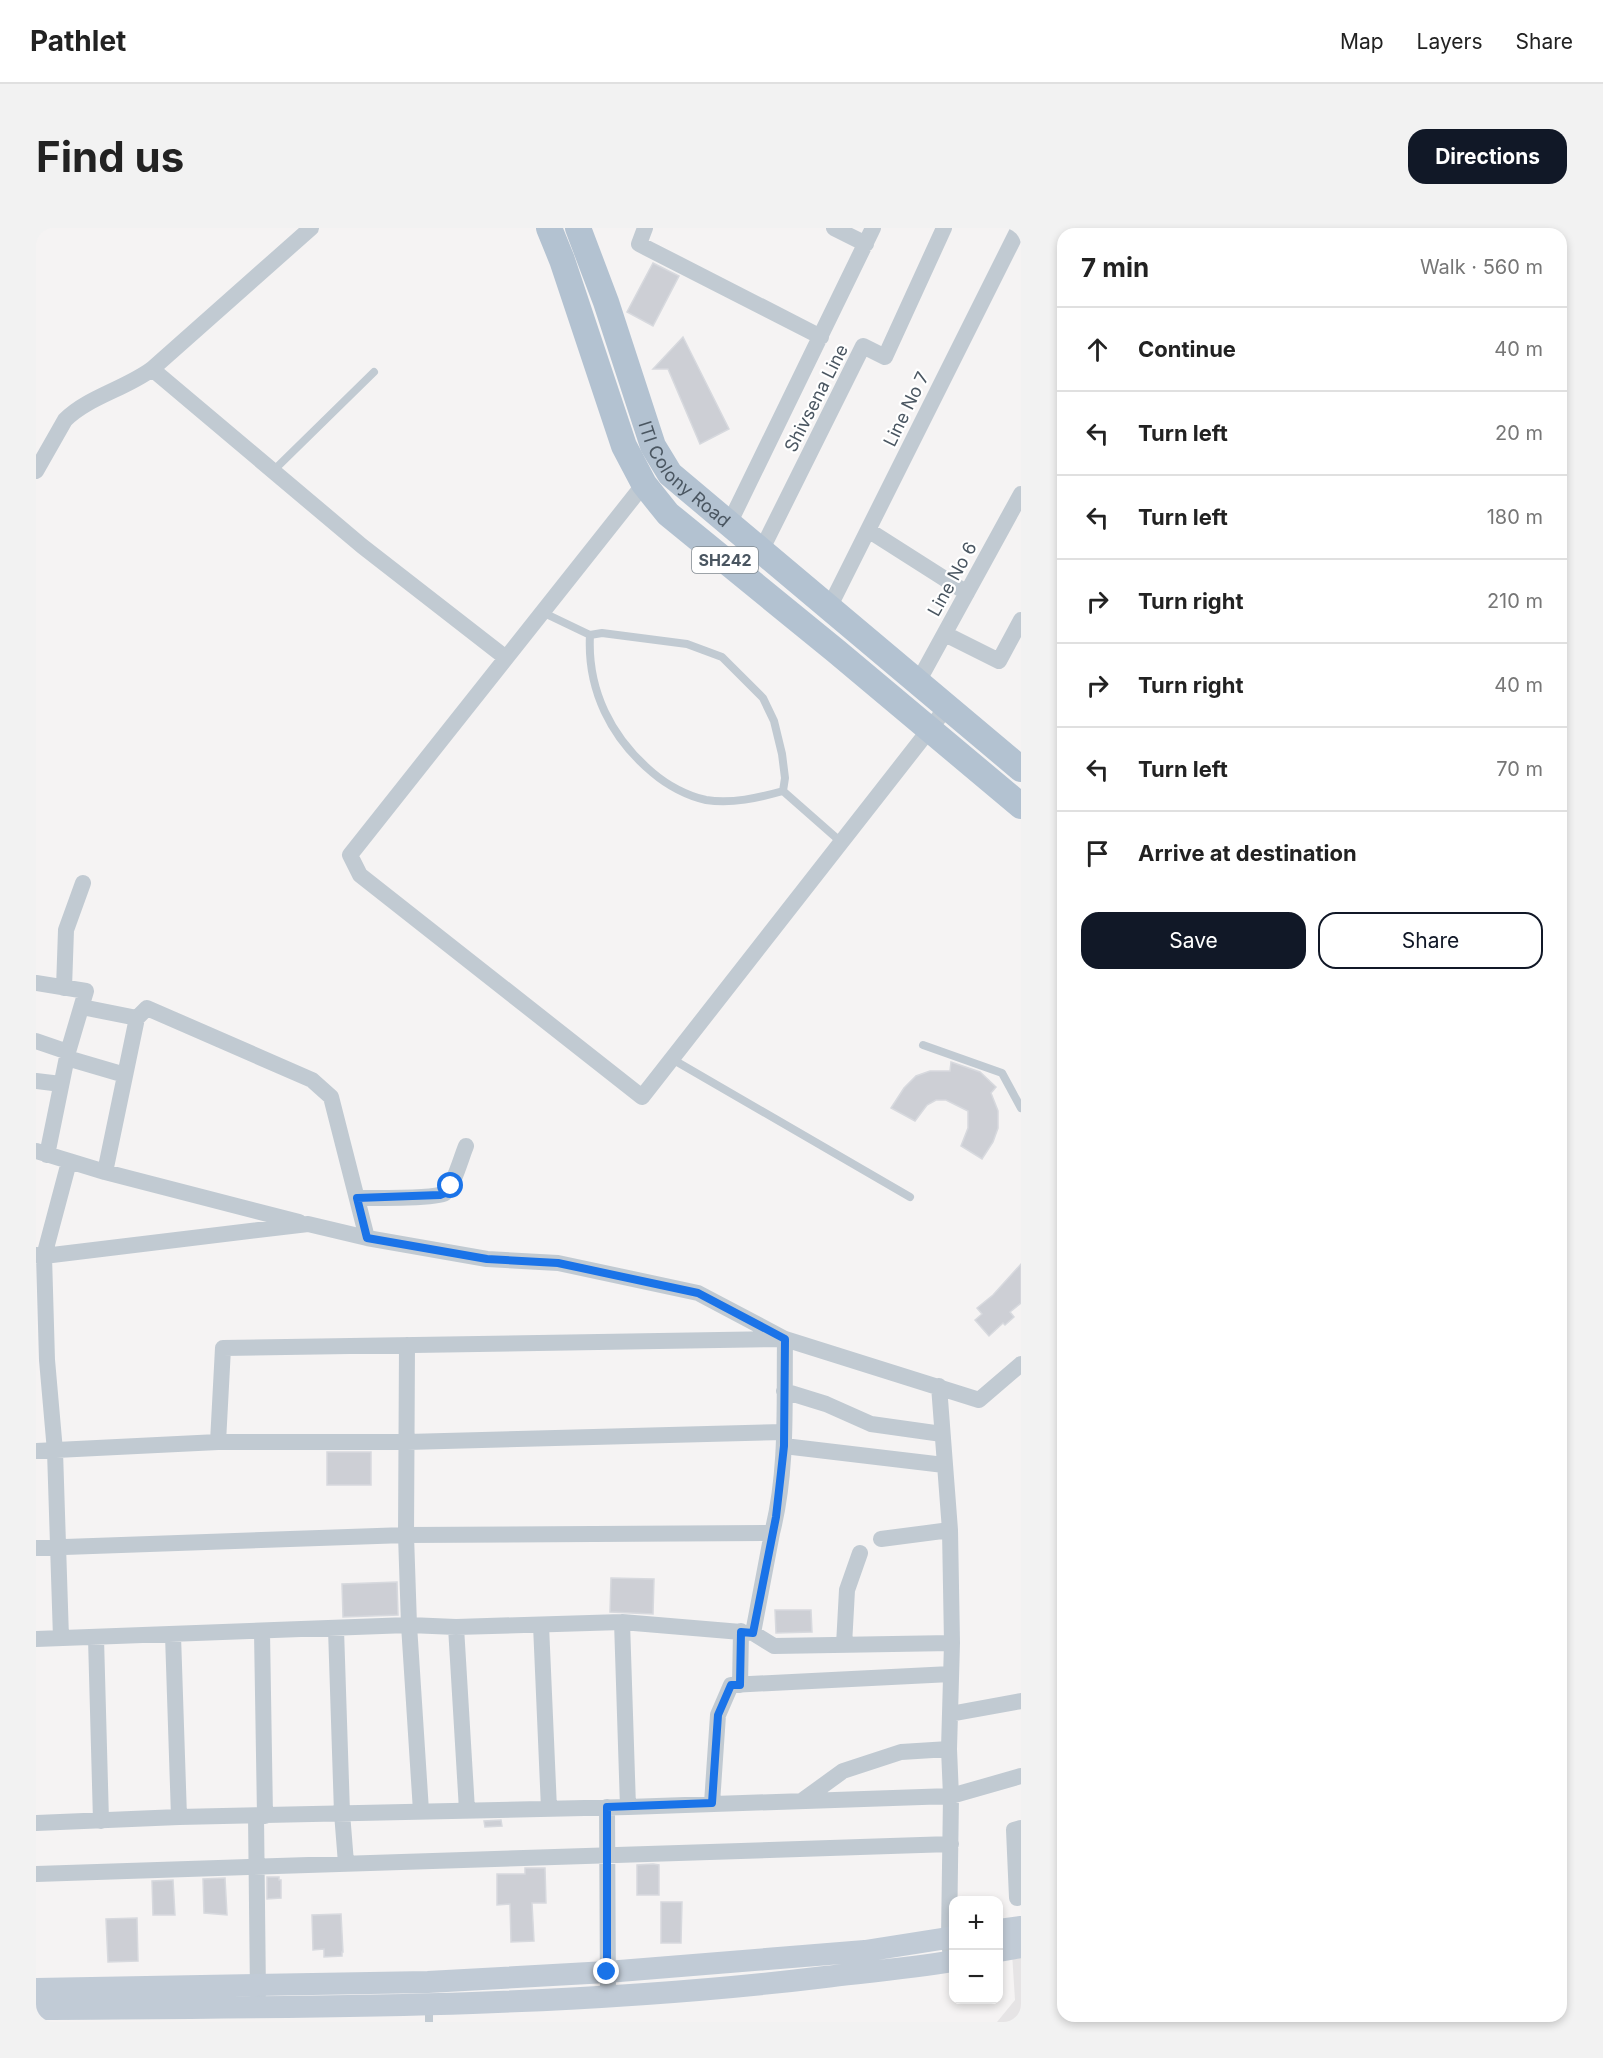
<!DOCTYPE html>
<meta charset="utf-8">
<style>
body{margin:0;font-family:Inter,sans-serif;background:#f2f2f2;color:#222}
.controls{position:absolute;right:18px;bottom:18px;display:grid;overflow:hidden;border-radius:12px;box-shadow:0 3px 9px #0003}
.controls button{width:54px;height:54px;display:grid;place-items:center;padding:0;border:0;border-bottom:2px solid #e0e0e0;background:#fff;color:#222;font:30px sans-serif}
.stop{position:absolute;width:18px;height:18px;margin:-14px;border:4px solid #1a73e8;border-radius:50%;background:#fff}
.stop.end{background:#1a73e8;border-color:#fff;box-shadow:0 2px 6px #0008}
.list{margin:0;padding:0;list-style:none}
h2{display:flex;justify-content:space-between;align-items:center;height:78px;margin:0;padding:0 24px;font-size:26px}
h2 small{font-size:20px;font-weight:400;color:#767676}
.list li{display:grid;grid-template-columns:39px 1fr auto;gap:18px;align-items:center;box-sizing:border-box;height:84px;padding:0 24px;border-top:2px solid #e0e0e0}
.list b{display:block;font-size:22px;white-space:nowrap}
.list em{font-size:20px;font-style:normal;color:#767676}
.actions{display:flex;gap:12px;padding:18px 24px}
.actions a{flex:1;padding:14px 0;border:2px solid #111827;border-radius:18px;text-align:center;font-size:21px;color:#111827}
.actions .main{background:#111827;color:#fff}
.icon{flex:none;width:33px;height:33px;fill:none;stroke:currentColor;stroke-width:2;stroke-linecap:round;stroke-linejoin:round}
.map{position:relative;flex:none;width:985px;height:1794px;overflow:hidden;border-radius:18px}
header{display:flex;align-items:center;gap:36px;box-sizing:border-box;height:84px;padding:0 30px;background:#fff;border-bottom:2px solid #e0e0e0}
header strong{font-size:28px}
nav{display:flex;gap:33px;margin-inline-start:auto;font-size:21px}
.intro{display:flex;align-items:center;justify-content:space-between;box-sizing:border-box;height:144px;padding:0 36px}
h1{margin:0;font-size:42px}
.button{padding:15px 27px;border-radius:18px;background:#111827;color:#fff;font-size:21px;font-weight:700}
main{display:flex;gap:36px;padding:0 36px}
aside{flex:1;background:#fff;border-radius:18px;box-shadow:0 3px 9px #0003}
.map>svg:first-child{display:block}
</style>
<header>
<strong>Pathlet</strong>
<nav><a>Map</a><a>Layers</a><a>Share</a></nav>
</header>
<div class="intro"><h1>Find us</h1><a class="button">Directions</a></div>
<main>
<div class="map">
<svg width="985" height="1794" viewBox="0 0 985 1794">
<rect width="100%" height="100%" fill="#f5f3f3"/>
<path fill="#e6e4e5" d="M 985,1723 L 985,1794 L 961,1794 L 979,1772 L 976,1725 Z"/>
<path fill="#cdcfd5" stroke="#d7d9de" stroke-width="1.5" d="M 617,35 L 643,48 L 617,98 L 591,84 Z
M 647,109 L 693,201 L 664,216 L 632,141 L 617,141 Z
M 915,834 L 944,844 L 960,859 L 955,865 L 962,883 L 962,900 L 957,914 L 946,931 L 925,918 L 932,900 L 932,883 L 910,872 L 900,872 L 891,877 L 879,893 L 855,880 L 868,860 L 880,848 L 894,843 L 914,843 Z
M 985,1036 L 985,1075 L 974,1084 L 978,1089 L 969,1097 L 967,1095 L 953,1108 L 939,1092 L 946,1086 L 941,1080 L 957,1067 Z
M 291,1224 L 335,1224 L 335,1257 L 291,1257 Z
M 575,1350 L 618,1351 L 617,1386 L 574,1384 Z
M 361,1354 L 362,1387 L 307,1389 L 306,1356 Z
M 739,1382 L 775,1382 L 776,1404 L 740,1405 Z
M 465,1592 L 466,1598 L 449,1599 L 448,1593 Z
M 617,1636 L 623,1637 L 623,1667 L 601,1667 L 601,1637 Z
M 489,1640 L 509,1640 L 510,1675 L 496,1675 L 498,1713 L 475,1714 L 474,1676 L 461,1677 L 461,1646 L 489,1646 Z
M 231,1649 L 243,1649 L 243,1652 L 245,1652 L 245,1670 L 231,1671 Z
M 189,1650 L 191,1687 L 168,1685 L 167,1651 Z
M 137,1652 L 139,1687 L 117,1687 L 116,1653 Z
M 625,1674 L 646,1674 L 645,1715 L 625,1715 Z
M 305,1686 L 307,1724 L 306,1724 L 306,1728 L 288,1729 L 288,1721 L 277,1722 L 276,1687 Z
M 101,1690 L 102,1733 L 72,1734 L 70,1691 Z"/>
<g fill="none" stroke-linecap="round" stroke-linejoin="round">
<path stroke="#c1cad2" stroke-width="8" d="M 237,243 L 338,144
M 506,384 L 554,407 L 566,405 L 651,416 L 686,429 L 727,470 L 738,493 L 746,526 L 749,550 L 747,563 L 805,614
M 554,407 C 551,462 575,510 617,545 C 631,557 651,568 670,572 C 696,576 722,570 747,563
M 887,817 L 966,845 L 985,880
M 636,831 L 874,969
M 393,1777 L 393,1794"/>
<path stroke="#c1cad2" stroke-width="16" d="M 609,0 L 603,16 L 785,109
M 798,0 L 830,16
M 116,141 L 326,318 L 470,430
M 0,243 L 29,192 C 52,169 89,161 116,141 L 275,0
M 608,256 L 314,627 L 324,647 L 606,869 L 911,479
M 693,296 L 837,0
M 832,302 L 931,365
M 725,323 L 827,118 L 849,129 L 908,0
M 793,380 L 983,0
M 909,406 L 963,433 L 985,392
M 882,454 L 985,266
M 0,755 L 50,763 L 32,824 L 11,927
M 28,760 L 30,702 L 47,655
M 46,779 L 101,790
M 0,813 L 32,824
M 31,830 L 89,847
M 0,853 L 25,856
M 0,923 L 69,944 L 263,994
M 69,944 L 101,790 L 111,780 L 276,852 L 295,869 L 331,1010
M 321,970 C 335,970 400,971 409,965 C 418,957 425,930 430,918
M 0,1027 L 8,1028 L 272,996 L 331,1010 L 451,1031 L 522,1035 L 662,1065 L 749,1111 L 943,1172 L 985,1136
M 371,1117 L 370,1307 L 373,1397 L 385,1583
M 903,1158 L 914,1302 L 916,1415 L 913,1521 L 915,1568 L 913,1709 L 915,1733
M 748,1163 L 790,1176 L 835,1196 L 906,1206
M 748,1218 L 908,1237
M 0,1223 L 182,1214 L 371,1214 L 748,1204
M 845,1311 L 914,1302
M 0,1320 L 370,1307 L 736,1305 C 752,1243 748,1175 749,1111 L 187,1120 L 182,1214
M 586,1394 L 592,1579
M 505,1397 L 513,1581
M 420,1399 L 431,1582
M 300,1401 L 306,1585 L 310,1635
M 226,1404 L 229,1588
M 717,1405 L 736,1305
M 137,1407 L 143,1589
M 25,1410 L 19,1223 L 11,1132 L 8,1028 L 33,934
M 60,1410 L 65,1593
M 0,1411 L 373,1397 L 420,1399 L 586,1394 L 717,1405 L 738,1418 L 916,1415
M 808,1417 L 811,1362 L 824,1325
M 704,1457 L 705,1403
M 914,1486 L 985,1473
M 767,1572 L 807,1543 L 865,1524 L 913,1521
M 676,1575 L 682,1487 L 695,1457 L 915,1446
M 571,1579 L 572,1769
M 220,1588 L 222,1767
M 0,1595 L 143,1589 L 592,1579 L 915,1568 L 985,1548
M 0,1646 L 915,1616
M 981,1670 L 978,1602 L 985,1600"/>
<path stroke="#c1cbd6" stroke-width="22" d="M 963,1702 L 985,1699
M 963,1723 L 985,1719
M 0,1761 L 392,1754 L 571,1744 L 829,1723 L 918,1709
M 0,1781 C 263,1779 527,1781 789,1749 C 832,1744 875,1740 918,1733"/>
<g stroke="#b3c2d1" stroke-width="26">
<path d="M 513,0 L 526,32 L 588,218 L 608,256 L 632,286 L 800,423 L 985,578"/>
<path id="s1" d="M 542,0 L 570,74 L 617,218 L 634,246 L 985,541"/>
</g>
</g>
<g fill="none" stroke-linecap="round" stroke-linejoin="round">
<path stroke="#1a73e8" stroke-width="8" d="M 415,958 L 409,965 L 404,967 L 321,970 L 331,1010 L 451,1031 L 522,1035 L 662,1065 L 749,1111 L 748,1218 L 740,1289 L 717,1405 L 705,1404 L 704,1457 L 695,1457 L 682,1487 L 676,1575 L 571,1579 L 571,1744"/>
</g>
<g text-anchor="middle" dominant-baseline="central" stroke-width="4.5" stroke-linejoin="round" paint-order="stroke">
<rect fill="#fff" stroke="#808990" stroke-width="1.5" x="656" y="319" width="66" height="26" rx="4.5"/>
<g font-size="16" font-weight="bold" fill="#4a5661">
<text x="689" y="332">SH242</text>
</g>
<g font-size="18" fill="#4a5661" stroke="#fff">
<text transform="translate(780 170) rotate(-63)">Shivsena Line</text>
<text transform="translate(870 181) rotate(-64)">Line No 7</text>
<text stroke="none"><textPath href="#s1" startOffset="272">ITI Colony Road</textPath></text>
<text transform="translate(916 351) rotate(-61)">Line No 6</text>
</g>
</g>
</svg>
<div class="controls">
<button>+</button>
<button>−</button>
</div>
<div class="stop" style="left:415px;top:958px"></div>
<div class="stop end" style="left:571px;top:1744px"></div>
</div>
<aside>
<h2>7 min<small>Walk · 560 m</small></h2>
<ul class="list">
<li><svg class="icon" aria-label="ahead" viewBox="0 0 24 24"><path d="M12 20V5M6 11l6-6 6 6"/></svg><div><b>Continue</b></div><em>40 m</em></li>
<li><svg class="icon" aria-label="left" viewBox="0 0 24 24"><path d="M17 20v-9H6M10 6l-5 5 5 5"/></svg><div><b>Turn left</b></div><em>20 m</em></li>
<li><svg class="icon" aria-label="left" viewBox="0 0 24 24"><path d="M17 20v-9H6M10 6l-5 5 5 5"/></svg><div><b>Turn left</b></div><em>180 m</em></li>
<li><svg class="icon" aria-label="right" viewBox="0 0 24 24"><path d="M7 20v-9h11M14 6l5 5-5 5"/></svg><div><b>Turn right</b></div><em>210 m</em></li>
<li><svg class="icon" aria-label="right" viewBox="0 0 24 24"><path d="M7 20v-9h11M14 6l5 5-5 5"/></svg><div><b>Turn right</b></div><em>40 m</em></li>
<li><svg class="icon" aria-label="left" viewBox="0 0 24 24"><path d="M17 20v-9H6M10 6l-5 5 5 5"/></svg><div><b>Turn left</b></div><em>70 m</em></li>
<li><svg class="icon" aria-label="arrive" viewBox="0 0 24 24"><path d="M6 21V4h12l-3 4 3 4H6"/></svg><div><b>Arrive at destination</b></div></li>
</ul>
<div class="actions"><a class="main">Save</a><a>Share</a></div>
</aside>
</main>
